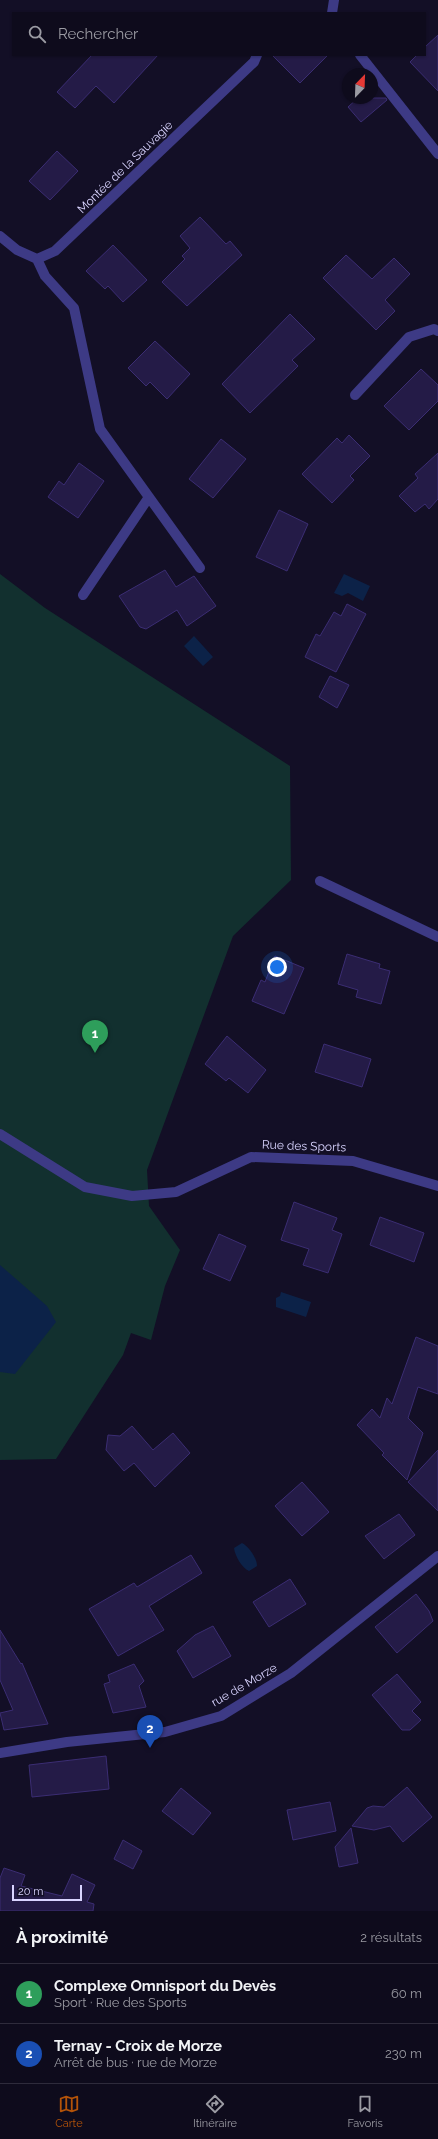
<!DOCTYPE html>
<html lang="fr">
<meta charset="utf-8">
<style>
body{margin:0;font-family:Raleway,sans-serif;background:#171425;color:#f1f3f6}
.compass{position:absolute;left:342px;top:68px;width:36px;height:36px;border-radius:50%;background:#0e0b1c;box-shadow:0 1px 3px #0004;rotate:23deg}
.scale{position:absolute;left:12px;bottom:10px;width:70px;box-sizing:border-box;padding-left:4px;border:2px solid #d9d4ff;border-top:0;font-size:11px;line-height:14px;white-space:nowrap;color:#d9d4ff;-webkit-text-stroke:3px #130f26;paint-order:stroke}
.you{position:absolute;left:277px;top:967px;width:14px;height:14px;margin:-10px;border:3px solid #fff;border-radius:50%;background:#1a73e8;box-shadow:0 0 0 6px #1a73e833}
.badge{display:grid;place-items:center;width:26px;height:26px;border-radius:50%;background:#b45309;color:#fff;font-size:13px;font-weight:700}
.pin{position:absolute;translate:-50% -33px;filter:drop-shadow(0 1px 2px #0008)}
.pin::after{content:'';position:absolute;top:21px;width:14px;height:12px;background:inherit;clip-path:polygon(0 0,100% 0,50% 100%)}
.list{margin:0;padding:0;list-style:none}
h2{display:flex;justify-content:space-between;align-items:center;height:52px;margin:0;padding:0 16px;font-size:17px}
h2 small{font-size:13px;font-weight:400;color:#9b9ba3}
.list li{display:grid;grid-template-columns:26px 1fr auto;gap:12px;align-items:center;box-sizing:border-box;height:60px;padding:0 16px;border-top:1px solid #2e2b3b}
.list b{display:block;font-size:15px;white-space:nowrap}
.list p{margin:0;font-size:13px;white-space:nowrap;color:#9b9ba3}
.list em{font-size:13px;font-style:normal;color:#9b9ba3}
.icon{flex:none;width:22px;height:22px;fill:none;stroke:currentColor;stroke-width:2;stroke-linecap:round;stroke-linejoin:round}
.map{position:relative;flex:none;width:438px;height:1911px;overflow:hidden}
.search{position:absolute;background:#0e0b1c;box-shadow:0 1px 3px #0004;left:12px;right:12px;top:12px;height:44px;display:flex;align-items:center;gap:10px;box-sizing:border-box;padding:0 14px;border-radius:0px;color:#9b9ba3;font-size:15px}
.sheet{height:172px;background:#0e0b1c}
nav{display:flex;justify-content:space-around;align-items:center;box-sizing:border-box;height:56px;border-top:1px solid #2e2b3b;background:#0e0b1c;font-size:11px;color:#9b9ba3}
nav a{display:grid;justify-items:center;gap:2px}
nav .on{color:#b45309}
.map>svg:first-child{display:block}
</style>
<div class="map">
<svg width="438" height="1911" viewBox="0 0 438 1911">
<rect width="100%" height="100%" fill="#130f26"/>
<path fill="#12302f" d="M 0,574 L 45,608 L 290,766 L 291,880 L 233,936 L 147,1170 L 149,1206 L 180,1250 L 165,1286 L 151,1340 L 131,1333 L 123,1355 L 56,1459 L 0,1460 Z"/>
<path fill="#0c2248" d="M 344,574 L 370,586 L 363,601 L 348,593 L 342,596 L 334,593 Z
M 194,636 L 213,657 L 203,666 L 184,646 Z
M 0,1265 L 47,1306 L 56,1322 L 15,1374 L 0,1372 Z
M 281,1292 L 311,1302 L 306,1317 L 276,1307 L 276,1298 L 280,1296 Z
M 242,1543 C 249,1547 257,1558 257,1566 L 249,1571 C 242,1568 235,1556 234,1548 Z"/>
<path fill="#241b47" stroke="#3b2d73" d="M 438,35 L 438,91 L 410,62 L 417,55 L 425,55 L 425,47 Z
M 92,55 L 158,55 L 114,103 L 96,86 L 75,108 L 57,92 Z
M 272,55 L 328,55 L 300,83 Z
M 358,98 L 386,98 L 387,100 L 361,122 L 348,107 Z
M 57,151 L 78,171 L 50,200 L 29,181 Z
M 200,217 L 226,244 L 230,241 L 242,255 L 187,306 L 162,282 L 185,259 L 182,256 L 190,248 L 180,236 Z
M 113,245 L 147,280 L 123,302 L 108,286 L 105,289 L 86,271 Z
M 346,255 L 372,279 L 394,258 L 410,274 L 385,300 L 395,311 L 376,330 L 323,278 Z
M 290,314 L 315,339 L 292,360 L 298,366 L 250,413 L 222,384 Z
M 155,341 L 190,374 L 167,399 L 150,382 L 146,386 L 128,368 Z
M 421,369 L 438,385 L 438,401 L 409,430 L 384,406 Z
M 349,435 L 370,456 L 350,476 L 354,480 L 332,503 L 302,474 L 337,438 L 342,443 Z
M 221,439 L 246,459 L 213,498 L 189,479 Z
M 438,453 L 438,499 L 429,509 L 425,504 L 415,512 L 399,496 L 418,478 L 415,474 Z
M 79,463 L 104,481 L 78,518 L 48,497 L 59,481 L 64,485 Z
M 279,510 L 308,524 L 287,571 L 256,557 Z
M 165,570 L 176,587 L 194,576 L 216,606 L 187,626 L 177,610 L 146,629 L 140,627 L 119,596 Z
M 347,604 L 366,614 L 336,672 L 305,657 L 316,634 L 320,636 L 334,612 L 341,616 Z
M 330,676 L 349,685 L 337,708 L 319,697 Z
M 347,954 L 380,964 L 379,968 L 390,971 L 381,1004 L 356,997 L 358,990 L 338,984 Z
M 275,956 L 304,968 L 284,1014 L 252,1001 L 261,980 L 265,982 Z
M 227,1036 L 266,1070 L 248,1093 L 229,1078 L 226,1081 L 205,1064 Z
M 324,1044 L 371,1059 L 362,1087 L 315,1072 Z
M 294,1202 L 337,1218 L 332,1230 L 342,1234 L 328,1273 L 303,1265 L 309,1249 L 281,1240 Z
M 380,1217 L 424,1233 L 414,1262 L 370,1245 Z
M 219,1234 L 246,1246 L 230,1281 L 203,1269 Z
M 416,1337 L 438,1346 L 438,1394 L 418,1387 L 408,1418 L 423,1433 L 407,1480 L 382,1455 L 384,1453 L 357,1425 L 372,1409 L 380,1418 L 387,1398 L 392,1404 Z
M 132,1426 L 153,1450 L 173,1433 L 190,1453 L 155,1487 L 134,1463 L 124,1471 L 106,1450 L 108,1435 L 120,1436 Z
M 438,1450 L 438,1511 L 408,1482 Z
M 302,1482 L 329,1512 L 302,1536 L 275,1506 Z
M 399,1514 L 415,1535 L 384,1559 L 365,1536 Z
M 191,1555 L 202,1573 L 149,1606 L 164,1630 L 118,1656 L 89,1609 L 134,1583 L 137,1587 Z
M 290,1579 L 306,1604 L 269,1627 L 253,1602 Z
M 416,1594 L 429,1611 L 433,1621 L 397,1653 L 375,1627 Z
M 213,1626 L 231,1656 L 193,1678 L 177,1651 L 195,1635 Z
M 0,1630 L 21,1664 L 22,1663 L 48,1724 L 4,1730 L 0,1713 L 13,1710 L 0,1680 Z
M 134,1664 L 144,1681 L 139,1686 L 146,1707 L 113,1713 L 104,1684 L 110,1682 L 108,1675 Z
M 397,1674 L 421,1702 L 412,1711 L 421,1720 L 410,1730 L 402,1730 L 372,1695 Z
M 106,1756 L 109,1789 L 32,1797 L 29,1765 Z
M 407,1787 L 432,1817 L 403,1842 L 390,1826 L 374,1830 L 352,1826 L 367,1808 L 373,1806 L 384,1807 Z
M 181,1788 L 211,1813 L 193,1835 L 162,1811 Z
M 330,1802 L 336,1831 L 293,1840 L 287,1810 Z
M 351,1828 L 358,1863 L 339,1867 L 335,1847 Z
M 123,1840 L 142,1851 L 133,1869 L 114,1859 Z
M 4,1868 L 25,1875 L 21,1886 L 62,1896 L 72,1874 L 95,1885 L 87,1902 L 94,1904 L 93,1911 L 0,1911 L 0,1878 Z"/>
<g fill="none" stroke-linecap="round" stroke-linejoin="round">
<path stroke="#3d3a85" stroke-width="10" d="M 332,13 L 334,0
M 360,55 L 438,154
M 0,236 L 17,250 L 37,259 L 55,251 L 254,62 L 257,55
M 37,259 L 45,276 L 74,308 L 100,429 L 200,568
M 355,395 L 409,337 L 434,329 L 438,331
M 83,595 L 149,497
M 320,881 L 438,937
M 0,1134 L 85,1187 L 132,1196 L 176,1192 L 251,1157 L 353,1161 L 438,1186
M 0,1753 L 67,1742 L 165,1732 L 221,1716 L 291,1673 L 438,1556"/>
</g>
<g text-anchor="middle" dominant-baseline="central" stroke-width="3.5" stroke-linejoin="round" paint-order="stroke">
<g font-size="12" fill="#d9d4ff" stroke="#130f26">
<text transform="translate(125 167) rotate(-44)">Montée de la Sauvagie</text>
<text transform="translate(304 1146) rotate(2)">Rue des Sports</text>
<text transform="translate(244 1685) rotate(-30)">rue de Morze</text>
</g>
</g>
</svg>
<svg class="compass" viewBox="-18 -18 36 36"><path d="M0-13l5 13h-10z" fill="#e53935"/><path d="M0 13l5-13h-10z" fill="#9b9ba3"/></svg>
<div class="scale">20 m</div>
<div class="you"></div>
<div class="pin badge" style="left:95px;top:1053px;background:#2e9e5b">1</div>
<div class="pin badge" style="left:150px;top:1748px;background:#1a4fb4">2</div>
<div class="search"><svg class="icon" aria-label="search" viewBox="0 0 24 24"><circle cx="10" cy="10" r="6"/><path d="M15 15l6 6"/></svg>Rechercher</div>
</div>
<section class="sheet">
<h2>À proximité<small>2 résultats</small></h2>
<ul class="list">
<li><span class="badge" style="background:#2e9e5b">1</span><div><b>Complexe Omnisport du Devès</b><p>Sport · Rue des Sports</p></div><em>60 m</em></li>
<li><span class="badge" style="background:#1a4fb4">2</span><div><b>Ternay - Croix de Morze</b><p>Arrêt de bus · rue de Morze</p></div><em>230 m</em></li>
</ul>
</section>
<nav>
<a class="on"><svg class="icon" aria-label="map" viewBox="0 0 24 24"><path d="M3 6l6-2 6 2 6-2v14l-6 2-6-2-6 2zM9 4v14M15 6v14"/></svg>Carte</a>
<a><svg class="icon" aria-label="directions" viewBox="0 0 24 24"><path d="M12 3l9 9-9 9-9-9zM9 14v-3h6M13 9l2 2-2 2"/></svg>Itinéraire</a>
<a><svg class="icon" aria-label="saved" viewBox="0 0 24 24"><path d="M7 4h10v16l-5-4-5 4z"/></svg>Favoris</a>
</nav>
